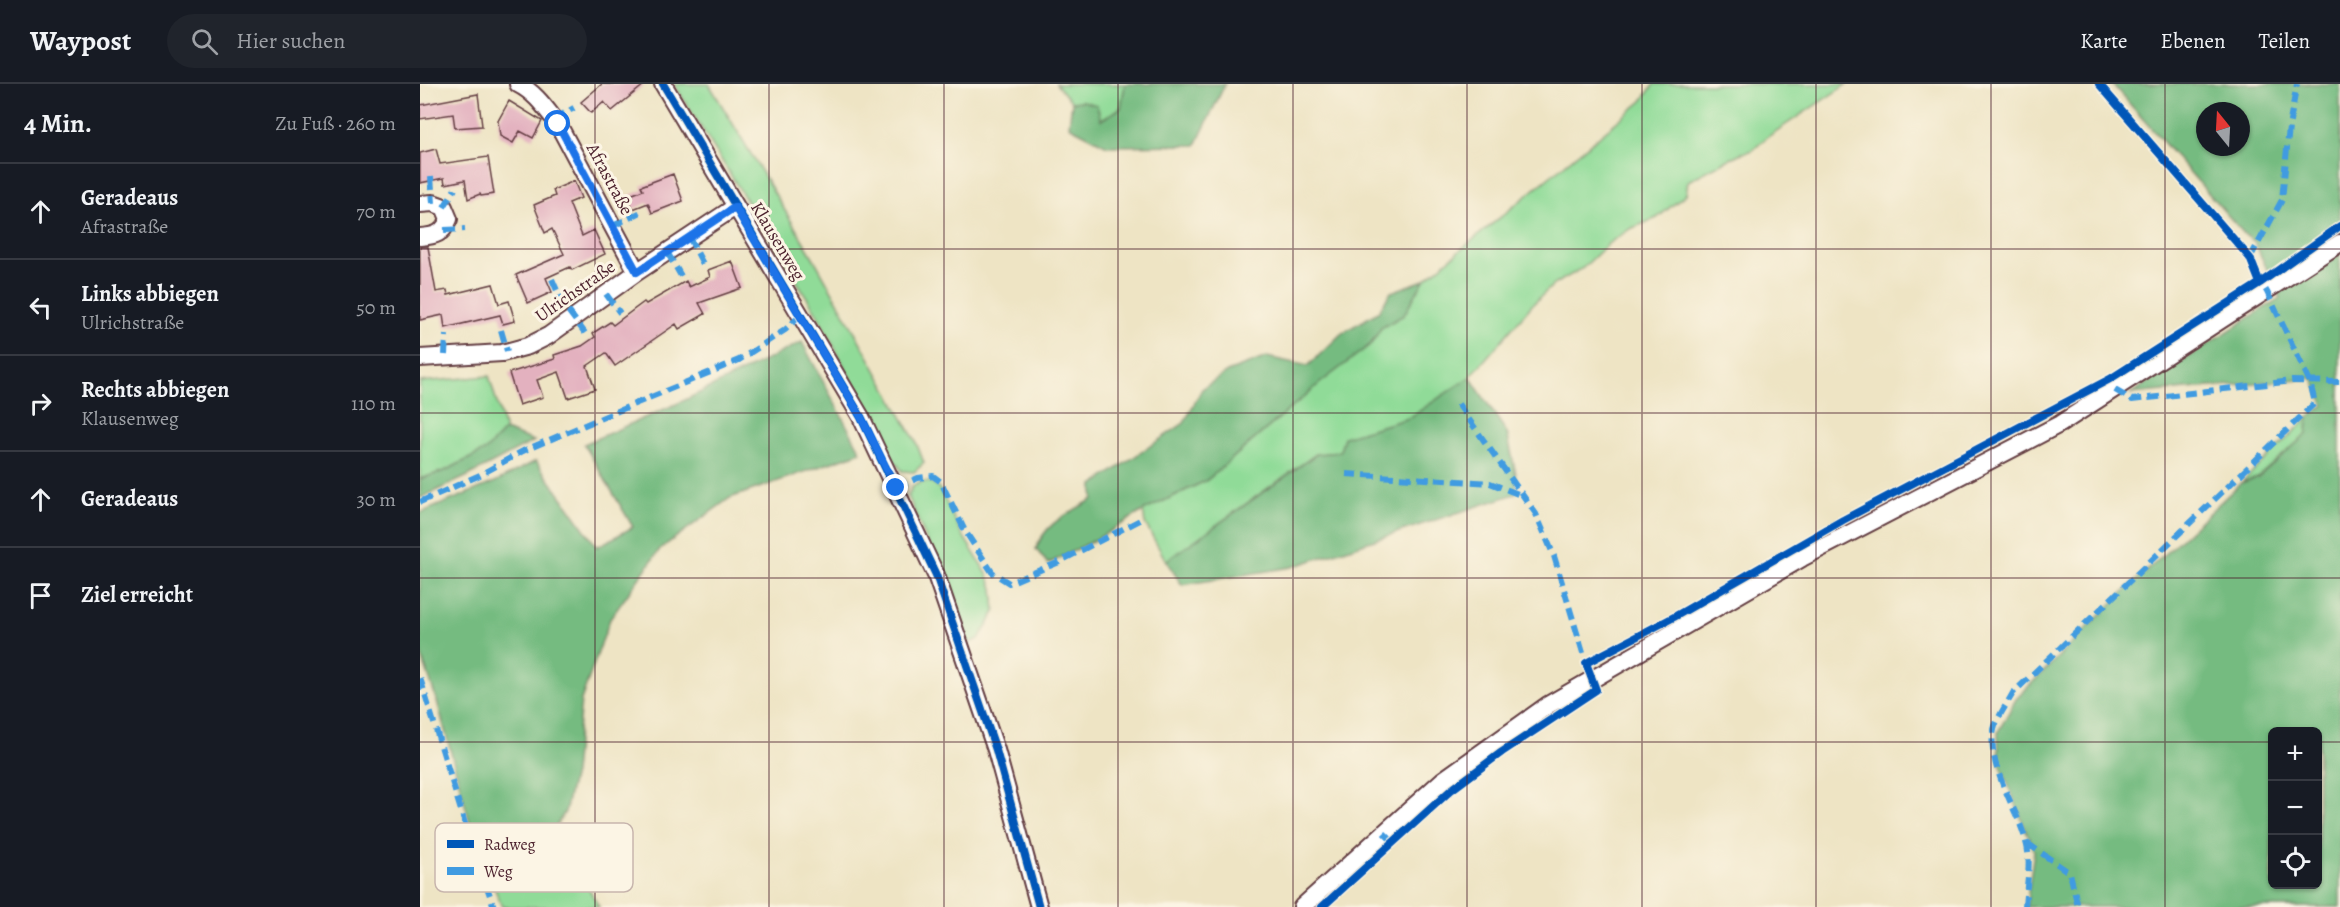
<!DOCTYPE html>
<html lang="de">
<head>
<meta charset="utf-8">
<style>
  body { margin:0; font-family:Alegreya,serif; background:#20242c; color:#f1f3f6 }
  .controls { position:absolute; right:18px; bottom:18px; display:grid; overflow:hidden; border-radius:9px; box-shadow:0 2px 4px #0004 }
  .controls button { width:54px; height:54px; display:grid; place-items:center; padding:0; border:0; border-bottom:2px solid #363941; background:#171b24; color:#f1f3f6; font:30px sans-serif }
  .compass { position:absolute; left:1776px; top:18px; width:54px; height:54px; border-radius:50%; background:#171b24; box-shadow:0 2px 4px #0004; rotate:342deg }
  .stop { position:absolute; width:18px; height:18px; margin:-14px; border:4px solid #1a73e8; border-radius:50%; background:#fff }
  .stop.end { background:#1a73e8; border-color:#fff; box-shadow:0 2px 6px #0008 }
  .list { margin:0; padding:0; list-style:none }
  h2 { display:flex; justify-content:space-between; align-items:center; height:78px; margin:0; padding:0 24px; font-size:26px }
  h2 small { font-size:20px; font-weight:400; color:#9ea1a6 }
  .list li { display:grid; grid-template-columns:39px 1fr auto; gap:18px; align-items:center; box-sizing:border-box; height:96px; padding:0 24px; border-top:2px solid #363941 }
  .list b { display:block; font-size:22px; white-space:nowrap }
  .list p { margin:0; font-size:20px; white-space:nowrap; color:#9ea1a6 }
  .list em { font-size:20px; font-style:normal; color:#9ea1a6 }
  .icon { flex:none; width:33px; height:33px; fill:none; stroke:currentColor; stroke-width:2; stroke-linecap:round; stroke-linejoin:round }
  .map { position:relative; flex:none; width:1920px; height:823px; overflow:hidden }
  header { display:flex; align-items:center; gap:36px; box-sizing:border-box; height:84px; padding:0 30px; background:#171b24; border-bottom:2px solid #363941 }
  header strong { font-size:28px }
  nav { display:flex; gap:33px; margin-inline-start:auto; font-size:21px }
  .search { width:420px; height:54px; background:#20242c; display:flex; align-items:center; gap:15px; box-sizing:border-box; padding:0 21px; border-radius:33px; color:#9ea1a6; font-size:22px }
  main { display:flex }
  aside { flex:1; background:#171b24 }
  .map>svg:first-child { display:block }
</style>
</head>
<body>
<header>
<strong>Waypost</strong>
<div class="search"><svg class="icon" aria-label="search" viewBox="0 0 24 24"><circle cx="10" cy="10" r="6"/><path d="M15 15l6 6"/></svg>Hier suchen</div>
<nav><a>Karte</a><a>Ebenen</a><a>Teilen</a></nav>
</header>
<main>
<aside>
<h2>4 Min.<small>Zu Fuß · 260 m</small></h2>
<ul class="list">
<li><svg class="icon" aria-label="ahead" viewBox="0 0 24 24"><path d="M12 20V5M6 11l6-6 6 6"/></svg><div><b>Geradeaus</b><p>Afrastraße</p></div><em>70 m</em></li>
<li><svg class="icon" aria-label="left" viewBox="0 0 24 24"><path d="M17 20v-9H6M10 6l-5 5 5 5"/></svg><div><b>Links abbiegen</b><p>Ulrichstraße</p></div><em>50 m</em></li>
<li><svg class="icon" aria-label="right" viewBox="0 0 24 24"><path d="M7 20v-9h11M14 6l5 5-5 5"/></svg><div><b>Rechts abbiegen</b><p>Klausenweg</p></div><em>110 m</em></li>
<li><svg class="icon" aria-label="ahead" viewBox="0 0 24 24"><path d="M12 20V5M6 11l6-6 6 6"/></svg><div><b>Geradeaus</b></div><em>30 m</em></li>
<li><svg class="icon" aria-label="arrive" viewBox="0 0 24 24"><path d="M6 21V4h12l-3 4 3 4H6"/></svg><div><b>Ziel erreicht</b></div></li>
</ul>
</aside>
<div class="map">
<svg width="1920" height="823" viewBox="0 0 1920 823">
  <rect width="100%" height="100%" fill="#fcf5e5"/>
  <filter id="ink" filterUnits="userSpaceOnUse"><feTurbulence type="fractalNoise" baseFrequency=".0167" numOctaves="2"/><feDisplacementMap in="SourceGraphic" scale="12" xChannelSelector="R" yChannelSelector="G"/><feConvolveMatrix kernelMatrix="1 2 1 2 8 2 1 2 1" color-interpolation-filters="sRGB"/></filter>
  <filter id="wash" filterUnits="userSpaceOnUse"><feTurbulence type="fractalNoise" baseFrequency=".008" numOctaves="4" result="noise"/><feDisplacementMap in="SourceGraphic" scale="24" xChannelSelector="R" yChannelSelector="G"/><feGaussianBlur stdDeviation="1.35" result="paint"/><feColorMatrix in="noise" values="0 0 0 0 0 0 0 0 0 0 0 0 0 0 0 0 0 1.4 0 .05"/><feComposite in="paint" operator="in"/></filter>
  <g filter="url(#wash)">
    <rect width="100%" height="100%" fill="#eee4c4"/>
    <path fill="#90db98" stroke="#6d7d62" stroke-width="1.5" d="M254 0H289L394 175 496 358 504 379 494 388 482 387 471 372 396 228Z
      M636 0H705L701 24 680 36 663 17 652 18Z
      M1234 0H1427L1346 54 1333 66 1319 70 1268 97 1266 110 1237 134 1210 145 1189 159 1163 184 1133 201 1113 220 1050 293 989 334 924 353 920 368 896 370 746 477 725 439 723 427 787 396 900 299 951 260 960 244 984 230 1004 196 1222 17Z
      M69 292 85 346 66 366 27 386 0 395V298Z
      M1888 334 1887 350 1838 393 1821 399Z
      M501 398H511L519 404 542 450 567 490 573 504 575 528 559 555 547 560 521 491 488 412 492 403Z
      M135 744 179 823H82L53 750H131Z"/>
    <path fill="#74bb80" stroke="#5f6d56" stroke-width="1.5" fill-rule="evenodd" d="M705 0H805L776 61 687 62 649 42 652 18 663 17 677 21 681 36 701 24Z
      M1692 0H1920V823H1606L1614 767 1579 677 1578 648 1596 615 1692 519 1821 399 1838 393 1887 350 1888 334 1904 321 1893 294 1710 310 1860 214 1834 157 1826 152ZM1785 27H1821V63H1785ZM1852 648H1898V800H1852Z
      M1004 196 984 231 961 244 951 260 900 299 787 396 723 427 677 455 628 480 616 465C626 437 649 430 673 415V401L764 339 782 305 807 288 847 273 888 282 922 249 958 228 971 208Z
      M382 258 441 368 310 414 240 465 190 535 161 616 154 689 145 728 131 750H53L17 617 0 567V429L75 398 116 377 177 463 213 443 164 360 263 317Z
      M1050 293 1087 349 1097 395 1095 410 872 483 762 501 746 477 897 370 920 368 924 353 989 334Z
      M85 346 114 357 46 393 0 414V395L27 386 66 366Z"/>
    <g id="blocks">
      <path fill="#e3b1bf" d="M182 0H225L192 27 184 18 171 29 161 18Z
        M58 10 62 42 35 44 33 30 0 35V21Z
        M89 17 122 37 113 54 100 47 93 59 80 52 78 37Z
        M16 65 20 80 68 73 74 110 61 112 60 110 48 115 45 96 25 100 24 94 0 99V69Z
        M253 90 263 117 232 129 228 119 213 125 208 112 223 106 221 102Z
        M154 97 161 114 149 119 162 152 174 146 185 170 152 186 150 183 126 194 132 208 108 219 96 191 144 170 132 145 125 149 114 121 135 112 133 106Z
        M0 163H8L16 208 27 206 28 211 73 200 79 220 89 217 95 237 83 240 80 231 25 244 23 231 0 236Z
        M312 177 322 204 279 219 285 230 259 245 256 240 195 282 186 269 167 282 175 305 148 314 139 288 117 296 123 313 99 321 89 289 135 275 134 271 162 262 175 253 173 249 190 238 193 241 224 218 226 220 266 197 269 203 290 193 288 186Z"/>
    </g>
  </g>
  <g filter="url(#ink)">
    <use href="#blocks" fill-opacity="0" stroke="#633d42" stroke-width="1.5"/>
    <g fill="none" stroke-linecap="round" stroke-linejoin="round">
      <g stroke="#633d42" stroke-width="20">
        <path id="minor" d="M98 0C116 9 126 25 138 40L217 188
          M243 0 441 333 516 491 576 666 619 823
          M0 120 13 119 24 123 29 135C23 150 15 152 0 153
          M0 274 82 269 108 262 128 252 217 188 315 123
          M882 823 1023 696 1128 621 1382 474 1640 340 1920 159"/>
      </g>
      <use href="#minor" stroke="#fff" stroke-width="16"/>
      <path stroke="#409be1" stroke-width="6" stroke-dasharray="12 6" stroke-linecap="butt" d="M134 35 154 24
        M11 93 13 119
        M24 123 35 105
        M193 142 223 127
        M24 146 45 145
        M269 153 283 180
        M247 168 261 192
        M1830 174 1862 116 1869 43 1877 0
        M132 195 143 220 165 249
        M186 210 200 229
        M81 246 87 267
        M25 271 26 251
        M1695 306 1712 316 1872 297 1920 298
        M1038 320 1116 430 1134 472 1166 579
        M926 390 1070 399 1103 412
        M476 404 498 394 513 392 521 398 545 447 572 488 589 499 637 479 720 436
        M0 418 60 391 103 367 319 276 365 246 380 232
        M0 594 47 746 74 823
        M964 749 973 758
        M1607 759 1650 789 1658 823
        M1605 823C1606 803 1612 778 1606 758 1598 724 1563 678 1575 642 1579 631 1587 620 1593 609L1895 319 1890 298 1847 208 1838 194"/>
      <g stroke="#fcf5e5" stroke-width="11">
        <path id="cycleway" d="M243 0 441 333 516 491 576 666 619 823
          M1679 0 1830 174 1840 199
          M902 823 1031 706 1082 668 1176 606 1166 579 1254 533 1423 436 1690 295 1840 199 1920 142"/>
      </g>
      <use href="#cycleway" stroke="#0057b8" stroke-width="8"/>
    </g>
  </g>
  <g fill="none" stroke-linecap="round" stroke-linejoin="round" filter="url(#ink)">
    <path stroke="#1a73e8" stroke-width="8" d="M138 40 217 188 315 123 441 333 476 404"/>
  </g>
  <path fill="none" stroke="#4a1f2b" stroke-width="1.5" stroke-opacity="0.55" d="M175 0V823M349 0V823M524 0V823M698 0V823M873 0V823M1047 0V823M1222 0V823M1396 0V823M1571 0V823M1745 0V823M0 165H1920M0 329H1920M0 494H1920M0 658H1852M1898 658H1920"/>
  <g text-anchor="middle" stroke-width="6" stroke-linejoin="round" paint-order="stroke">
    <g font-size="18" fill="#4a1f2b" stroke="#fcf5e5">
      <text transform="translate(190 95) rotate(62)" y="6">Afrastraße</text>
      <text transform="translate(358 157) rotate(59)" y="6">Klausenweg</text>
      <text transform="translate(155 207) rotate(-35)" y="6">Ulrichstraße</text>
    </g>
  </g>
  <rect x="15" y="739" width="198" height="69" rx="9" fill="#fcf5e5" stroke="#c7b5ad" stroke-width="1.5"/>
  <rect x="27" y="756" width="27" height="8" fill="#0057b8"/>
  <rect x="27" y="783" width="27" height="8" fill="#409be1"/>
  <g font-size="16" fill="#4a1f2b">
    <text x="64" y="766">Radweg</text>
    <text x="64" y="793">Weg</text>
  </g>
</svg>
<div class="controls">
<button>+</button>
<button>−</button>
<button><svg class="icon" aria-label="locate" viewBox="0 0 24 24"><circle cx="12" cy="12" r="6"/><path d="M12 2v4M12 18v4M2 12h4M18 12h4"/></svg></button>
</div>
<svg class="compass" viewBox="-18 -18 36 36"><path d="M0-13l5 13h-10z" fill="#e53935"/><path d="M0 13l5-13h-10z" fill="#9ea1a6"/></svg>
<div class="stop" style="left:138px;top:40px"></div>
<div class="stop end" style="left:476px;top:404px"></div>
</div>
</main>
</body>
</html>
